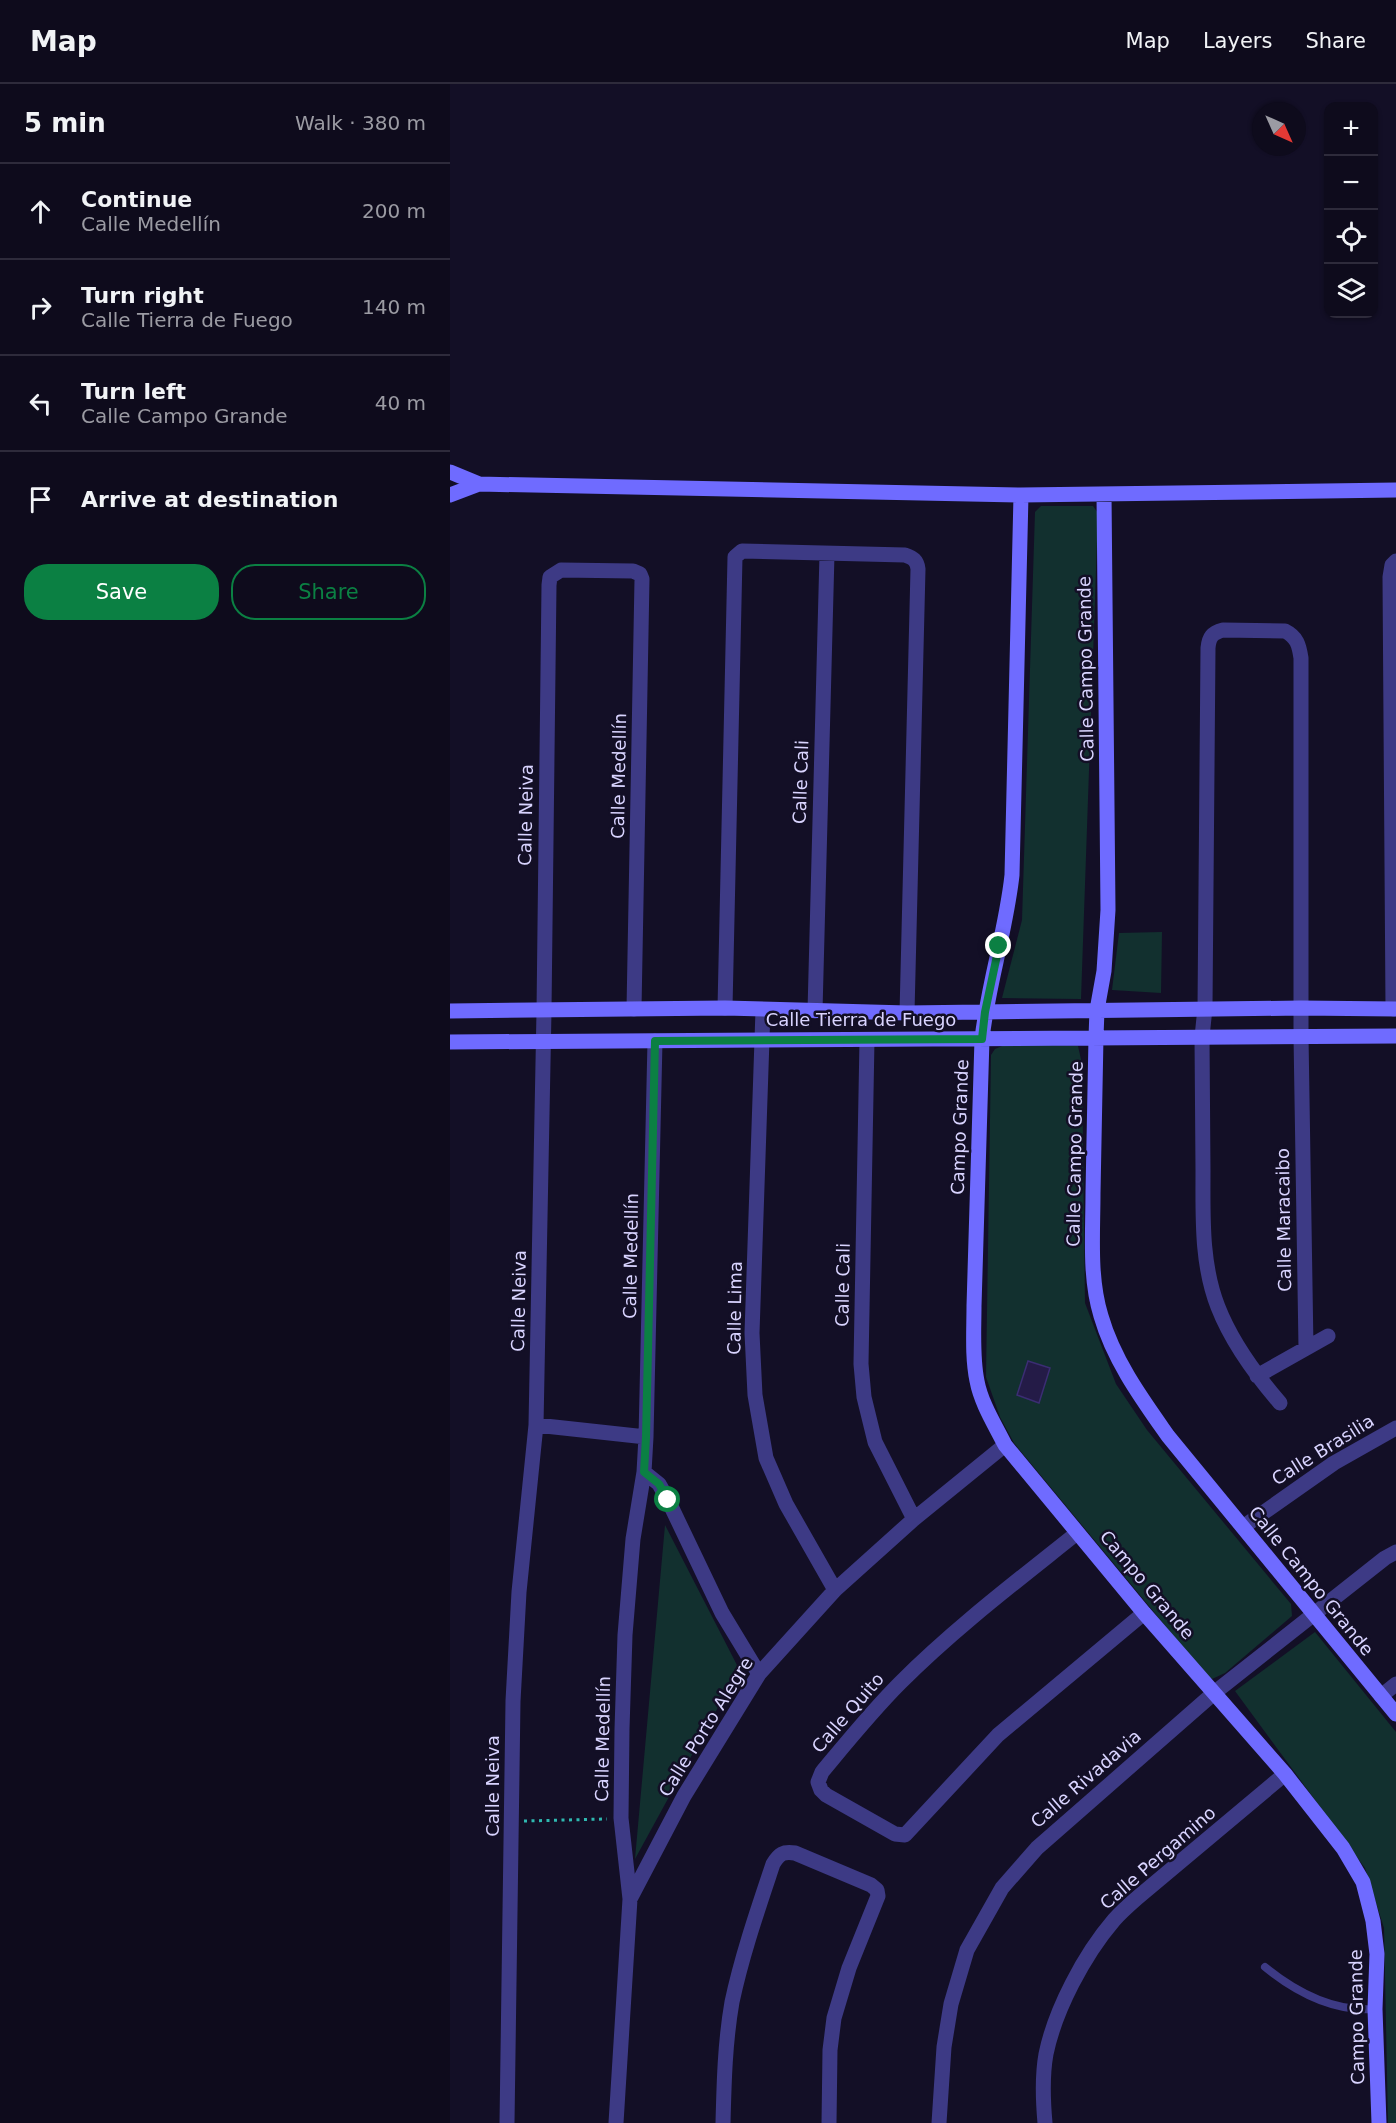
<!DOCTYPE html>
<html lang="en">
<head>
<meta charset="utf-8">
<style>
  body { margin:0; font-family:"DejaVu Sans",sans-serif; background:#171425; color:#f1f3f6 }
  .controls { position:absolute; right:18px; top:18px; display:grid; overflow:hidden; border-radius:12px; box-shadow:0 2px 4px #0004 }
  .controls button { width:54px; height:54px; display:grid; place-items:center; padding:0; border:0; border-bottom:2px solid #2e2b3b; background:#0e0b1c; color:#f1f3f6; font:30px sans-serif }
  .compass { position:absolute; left:802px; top:18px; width:54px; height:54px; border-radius:50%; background:#0e0b1c; box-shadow:0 2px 4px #0004; rotate:135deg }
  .stop { position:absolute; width:18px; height:18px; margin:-14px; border:4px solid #0b8043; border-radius:50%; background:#fff }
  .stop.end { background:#0b8043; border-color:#fff; box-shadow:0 2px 6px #0008 }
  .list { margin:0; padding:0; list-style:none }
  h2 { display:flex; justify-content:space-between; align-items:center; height:78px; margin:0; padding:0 24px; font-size:26px }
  h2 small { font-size:20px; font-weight:400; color:#9b9ba3 }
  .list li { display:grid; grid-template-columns:39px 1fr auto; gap:18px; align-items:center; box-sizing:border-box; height:96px; padding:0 24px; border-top:2px solid #2e2b3b }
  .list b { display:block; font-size:22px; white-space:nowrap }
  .list p { margin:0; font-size:20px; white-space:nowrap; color:#9b9ba3 }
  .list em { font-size:20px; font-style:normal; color:#9b9ba3 }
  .actions { display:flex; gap:12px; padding:18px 24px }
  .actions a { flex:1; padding:14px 0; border:2px solid #0b8043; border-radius:24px; text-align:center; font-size:21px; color:#0b8043 }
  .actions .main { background:#0b8043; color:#fff }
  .icon { flex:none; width:33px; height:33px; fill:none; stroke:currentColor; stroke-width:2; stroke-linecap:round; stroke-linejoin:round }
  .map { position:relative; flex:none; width:946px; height:2039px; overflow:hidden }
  header { display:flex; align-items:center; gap:36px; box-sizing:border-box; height:84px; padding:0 30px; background:#0e0b1c; border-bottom:2px solid #2e2b3b }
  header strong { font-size:28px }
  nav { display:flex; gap:33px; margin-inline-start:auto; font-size:21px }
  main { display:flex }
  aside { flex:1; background:#0e0b1c }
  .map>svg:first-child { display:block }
</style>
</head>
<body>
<header>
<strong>Map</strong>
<nav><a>Map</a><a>Layers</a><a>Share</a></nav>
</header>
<main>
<aside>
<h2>5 min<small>Walk · 380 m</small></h2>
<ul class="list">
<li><svg class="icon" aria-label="ahead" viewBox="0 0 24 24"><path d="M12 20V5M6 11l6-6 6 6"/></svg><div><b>Continue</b><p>Calle Medellín</p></div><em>200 m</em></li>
<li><svg class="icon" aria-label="right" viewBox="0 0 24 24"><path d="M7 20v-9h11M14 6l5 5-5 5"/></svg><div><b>Turn right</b><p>Calle Tierra de Fuego</p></div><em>140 m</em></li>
<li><svg class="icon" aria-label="left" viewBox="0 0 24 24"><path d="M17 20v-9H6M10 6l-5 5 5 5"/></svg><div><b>Turn left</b><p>Calle Campo Grande</p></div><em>40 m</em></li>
<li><svg class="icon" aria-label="arrive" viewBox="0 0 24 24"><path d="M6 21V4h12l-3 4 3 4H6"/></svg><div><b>Arrive at destination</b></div></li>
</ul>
<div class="actions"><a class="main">Save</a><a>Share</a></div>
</aside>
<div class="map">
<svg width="946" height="2039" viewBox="0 0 946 2039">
  <rect width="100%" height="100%" fill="#130f26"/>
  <path fill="#12302f" d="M591 422H643L648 429 631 915 552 914 572 836 585 428Z
    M712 848 711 909 662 906 669 849Z
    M557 960 628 962 632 980 635 1219 666 1300 697 1346 841 1520 842 1532 775 1589 762 1595 756 1591 564 1359 550 1333 536 1293 541 971 545 965Z
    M215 1441 289 1585 185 1775Z
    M865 1548 946 1648V2039H938L934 1844 915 1784 785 1607Z"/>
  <path fill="#241b47" stroke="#3b2d73" stroke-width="1.5" d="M578 1277 600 1284 589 1319 567 1311Z"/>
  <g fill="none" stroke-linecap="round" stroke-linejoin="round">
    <path stroke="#2fb8b0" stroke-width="3" stroke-dasharray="3 4.5" stroke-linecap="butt" d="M74 1737 157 1735"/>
    <path stroke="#3d3a85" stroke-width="8" d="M815 1883C847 1909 883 1928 925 1925"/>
    <path stroke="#3d3a85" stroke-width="15" d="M275 924 285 473 292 467 455 471C463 474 467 476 468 485L457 929
      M943 925 940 493 942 481 946 477
      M313 926 302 1249 305 1311 316 1374 336 1420 385 1506
      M365 927 377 470
      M417 956 411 1280 414 1313 425 1358 464 1435
      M807 1292 878 1252
      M830 1319C805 1290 782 1259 768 1223 751 1180 753 1132 753 1087 753 1042 752 998 752 953L755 924 758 564C759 553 762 549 773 546L835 547C847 553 849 561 851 574V952L856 1264
      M86 1341 196 1353
      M194 1388 209 1400 218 1416 272 1529 309 1590
      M793 1443 884 1379 946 1344
      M627 1449C567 1497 505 1544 450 1599 422 1627 397 1658 372 1688L368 1698 371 1706 376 1711 445 1750 455 1751 548 1651 694 1529
      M931 1612 946 1600
      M180 1815 171 1734 172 1645 175 1551 183 1455 194 1388 196 1353 205 957
      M57 2039 63 1617 69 1508 86 1341 94 927 99 501 100 493 111 486 183 487 190 490 192 495 184 925
      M166 2039 180 1815 234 1712 309 1590 385 1506 464 1435 555 1361
      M273 2039C274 1999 275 1958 282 1918 292 1871 308 1825 323 1780 329 1770 333 1767 345 1769L421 1801 427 1806 428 1812 399 1884 384 1934 380 1966 379 2039
      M489 2039 494 1963 501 1920 517 1866 552 1804 587 1764 764 1609 935 1474 946 1468
      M595 2039C593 2017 592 1992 596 1970 605 1926 634 1871 664 1836 671 1828 679 1821 687 1814L835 1690"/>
    <path stroke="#6f6bff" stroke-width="15" d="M0 388 29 400 571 411 946 406
      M654 410 658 826 654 887 647 926 646 953C645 1005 644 1057 643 1109 643 1150 639 1193 651 1232 664 1277 692 1315 718 1352L946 1630
      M0 411 29 400
      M571 411 562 791C556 847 538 900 532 955L524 1222C524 1247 522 1273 527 1297 531 1319 545 1341 555 1361L694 1529 835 1690 893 1764 913 1798 923 1837 927 1870 925 1925 929 2039
      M0 927 275 924 457 929 851 924 946 925
      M0 958 946 952"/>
  </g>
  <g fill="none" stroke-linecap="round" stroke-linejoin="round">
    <path stroke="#0b8043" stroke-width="8" d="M218 1416 209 1400 194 1388 196 1353 205 957 532 955 535 928 549 862"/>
  </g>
  <g text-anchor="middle" stroke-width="5" stroke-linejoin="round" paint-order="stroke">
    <g font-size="18" fill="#d9d4ff" stroke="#130f26">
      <text transform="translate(636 585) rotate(-91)" y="6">Calle Campo Grande</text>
      <text transform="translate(169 692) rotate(-89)" y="6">Calle Medellín</text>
      <text transform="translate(351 698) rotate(-88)" y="6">Calle Cali</text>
      <text transform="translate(76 731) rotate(-89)" y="6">Calle Neiva</text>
      <text x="411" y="942">Calle Tierra de Fuego</text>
      <text transform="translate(510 1043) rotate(-88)" y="6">Campo Grande</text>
      <text transform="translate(625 1070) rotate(-89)" y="6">Calle Campo Grande</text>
      <text transform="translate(834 1136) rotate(-91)" y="6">Calle Maracaibo</text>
      <text transform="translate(181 1172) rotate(-89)" y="6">Calle Medellín</text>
      <text transform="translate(393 1201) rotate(-89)" y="6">Calle Cali</text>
      <text transform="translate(69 1217) rotate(-89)" y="6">Calle Neiva</text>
      <text transform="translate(285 1224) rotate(-89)" y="6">Calle Lima</text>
      <text transform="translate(873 1366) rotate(-32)" y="6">Calle Brasilia</text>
      <text transform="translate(861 1497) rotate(51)" y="6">Calle Campo Grande</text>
      <text transform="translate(697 1501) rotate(50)" y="6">Campo Grande</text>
      <text transform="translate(398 1629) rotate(-49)" y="6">Calle Quito</text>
      <text transform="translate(256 1643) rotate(-58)" y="6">Calle Porto Alegre</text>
      <text transform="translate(153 1655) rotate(-89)" y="6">Calle Medellín</text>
      <text transform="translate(636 1695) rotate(-41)" y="6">Calle Rivadavia</text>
      <text transform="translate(43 1702) rotate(-90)" y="6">Calle Neiva</text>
      <text transform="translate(708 1774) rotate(-41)" y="6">Calle Pergamino</text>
      <text transform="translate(907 1933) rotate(-91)" y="6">Campo Grande</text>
    </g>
  </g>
</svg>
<div class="controls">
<button>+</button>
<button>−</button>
<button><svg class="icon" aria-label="locate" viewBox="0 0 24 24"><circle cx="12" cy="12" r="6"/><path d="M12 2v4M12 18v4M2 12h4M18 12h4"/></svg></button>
<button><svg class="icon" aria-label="layers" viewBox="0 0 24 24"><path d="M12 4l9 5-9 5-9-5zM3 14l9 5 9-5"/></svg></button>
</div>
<svg class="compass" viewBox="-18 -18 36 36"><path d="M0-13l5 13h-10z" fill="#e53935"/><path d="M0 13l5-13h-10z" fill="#9b9ba3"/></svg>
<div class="stop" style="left:218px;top:1416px"></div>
<div class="stop end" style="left:549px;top:862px"></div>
</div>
</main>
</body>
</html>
